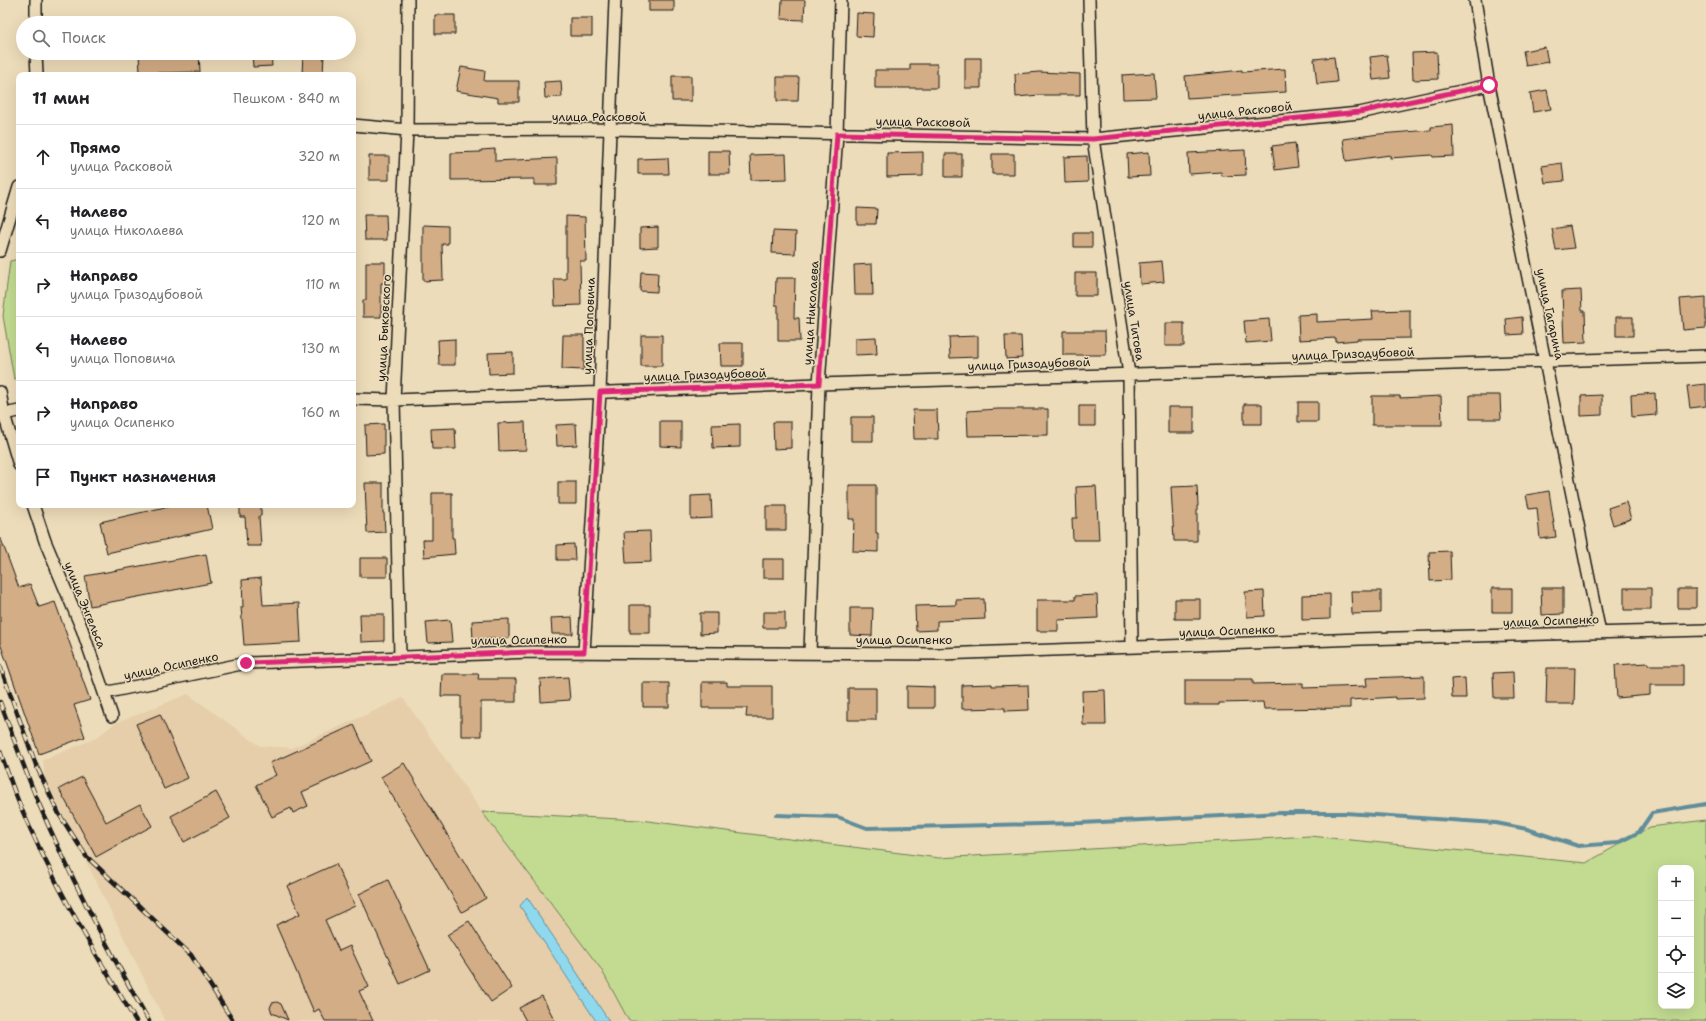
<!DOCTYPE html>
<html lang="ru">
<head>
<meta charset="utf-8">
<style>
  body { margin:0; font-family:"Shantell Sans",sans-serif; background:#f6f6f6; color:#202124 }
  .controls { position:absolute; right:12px; bottom:12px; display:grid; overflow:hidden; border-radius:8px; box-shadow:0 4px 16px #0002 }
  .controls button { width:36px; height:36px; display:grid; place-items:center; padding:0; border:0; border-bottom:1px solid #e0e0e0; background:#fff; color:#202124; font:20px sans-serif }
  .stop { position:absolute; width:12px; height:12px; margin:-9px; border:3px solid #db2777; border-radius:50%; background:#fff }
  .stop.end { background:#db2777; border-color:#fff; box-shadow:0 1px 4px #0008 }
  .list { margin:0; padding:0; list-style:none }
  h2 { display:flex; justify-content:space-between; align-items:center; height:52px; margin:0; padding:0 16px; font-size:17px }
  h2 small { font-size:13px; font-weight:400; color:#757577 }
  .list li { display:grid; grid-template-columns:26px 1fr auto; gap:12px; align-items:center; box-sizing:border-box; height:64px; padding:0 16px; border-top:1px solid #e0e0e0 }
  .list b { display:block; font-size:15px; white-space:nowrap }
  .list p { margin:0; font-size:13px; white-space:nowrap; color:#757577 }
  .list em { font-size:13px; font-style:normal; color:#757577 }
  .icon { flex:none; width:22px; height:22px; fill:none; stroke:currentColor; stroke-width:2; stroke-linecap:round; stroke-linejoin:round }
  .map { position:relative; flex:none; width:1706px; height:1021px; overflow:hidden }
  .search { position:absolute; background:#fff; box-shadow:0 4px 16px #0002; left:16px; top:16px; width:340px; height:44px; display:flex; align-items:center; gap:10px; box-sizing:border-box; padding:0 14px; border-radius:22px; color:#757577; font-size:15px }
  .panel { position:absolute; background:#fff; box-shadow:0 4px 16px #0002; left:16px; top:72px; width:340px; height:436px; border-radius:8px }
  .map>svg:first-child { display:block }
</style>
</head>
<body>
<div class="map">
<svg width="1706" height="1021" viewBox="0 0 1706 1021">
  <rect width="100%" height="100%" fill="#eddcb9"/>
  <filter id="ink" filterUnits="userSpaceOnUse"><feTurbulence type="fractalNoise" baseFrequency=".025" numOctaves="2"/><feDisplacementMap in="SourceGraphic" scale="8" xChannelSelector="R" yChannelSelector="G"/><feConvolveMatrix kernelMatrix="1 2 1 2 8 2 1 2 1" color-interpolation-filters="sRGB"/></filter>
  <g filter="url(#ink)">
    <path fill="#e5cea9" d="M188 694 260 746 292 748 403 698 482 812 601 969 629 1021H165L45 778 43 760 96 738 114 724Z"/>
    <path fill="#c2db91" stroke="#6f7c56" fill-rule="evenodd" d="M19 259V378L14 379 3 316 10 261Z
      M482 812 640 820 939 858 1310 836 1586 863 1650 827 1706 820V1021H629L601 969ZM1661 868H1691V1006H1661Z"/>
    <path fill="#8fd9ef" stroke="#618d9b" d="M527 897 609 1021H596L520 906Z"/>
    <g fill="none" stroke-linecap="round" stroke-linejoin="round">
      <path stroke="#618d9b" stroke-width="4" d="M776 815 838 817 867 828 1081 823 1280 813H1345L1496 823 1527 829 1578 846 1617 843 1639 832 1652 813 1706 804"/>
    </g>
    <path fill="#d3ad85" stroke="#1c1c1c" d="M649 0H674V11H649Z
      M782 0H805L804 20 781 19Z
      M857 13 874 14 873 37 856 36Z
      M435 15H455V34H435Z
      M570 18H592V36H570Z
      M1545 47 1548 62 1526 66 1523 51Z
      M1437 52 1438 79 1413 80 1412 53Z
      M139 53H199L200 72 140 73Z
      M252 53H271L272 66 253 67Z
      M303 53 324 54 323 75H302Z
      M1387 55 1390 78 1373 80 1370 57Z
      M1334 57 1337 82 1317 84 1314 59Z
      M965 58H981V88H965Z
      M910 64H937V88H875V70H910Z
      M461 67 485 71 484 81H519V102H498V98L456 91Z
      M1285 69 1286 92 1187 98 1185 76 1242 70V72Z
      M1039 72 1080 74V95H1040L1016 97 1015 74Z
      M1154 73 1156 98 1123 99 1122 75Z
      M672 76H691V101H672Z
      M777 77H799L798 101H777Z
      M561 81 562 97 545 98 544 82Z
      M1547 90 1551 109 1533 112 1530 93Z
      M1453 125 1454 156 1433 157 1432 155 1390 158V155L1346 161 1343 139 1379 134 1431 130V127Z
      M1295 143 1298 167 1275 170 1272 146Z
      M495 149V161L557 158V185H534V179L451 180V153L481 152V150Z
      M1245 150 1246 175 1222 176 1221 172 1189 174 1188 153Z
      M708 151H729L730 174H708Z
      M923 152V176L887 177V153Z
      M1149 152 1150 176 1128 177 1127 154Z
      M786 154 787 179 751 180 750 155Z
      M945 154H962V177H945Z
      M992 154H1014V174H992Z
      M369 156H389V180H369Z
      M1087 156 1088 182 1065 183 1064 157Z
      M668 158 669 174H638V159Z
      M1562 163 1564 181 1545 183 1542 166Z
      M857 208 877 209 876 224H857Z
      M364 215H386L387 240H365Z
      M566 216 585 217 586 261H580L581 305 555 306 554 279H566Z
      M423 225 448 226V244H442L443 280 423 281Z
      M1570 226 1574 248 1556 250 1552 229Z
      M658 227V247L640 248V228Z
      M773 231 796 232 795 254 772 253Z
      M1074 233H1092V247H1074Z
      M1162 261 1164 282 1140 284 1139 263Z
      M366 262H385V283H381V317H363V300H366Z
      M872 264 873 295H855L854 265Z
      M641 272 658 273 657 292 640 291Z
      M1075 273H1097V296H1075Z
      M776 278H795L794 318H799L800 341H778V305H775Z
      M1581 290 1582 311H1585L1586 342 1564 343 1562 291Z
      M1706 297V328L1683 330 1680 299Z
      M1410 310V338L1357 339V340L1336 342V338L1299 340 1298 315 1317 314V322L1373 319 1372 311Z
      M1522 317 1523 334 1507 335 1506 319Z
      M1616 317H1633V336H1616Z
      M1269 319 1271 341 1246 343 1244 321Z
      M1165 323H1184V346H1165Z
      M1063 331H1105L1106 355H1063Z
      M563 335H584V370L562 369Z
      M641 335H662V366H641Z
      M978 336V357L950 358 949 337Z
      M1005 336H1021L1022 358 1006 359Z
      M876 337 877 354 855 355V338Z
      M455 339V365H439L438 340Z
      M720 343H743V366H721Z
      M513 352V373L489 374 488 353Z
      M1706 384V406L1690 408 1687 386Z
      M1655 393 1656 415 1632 417 1631 395Z
      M1470 395H1500L1501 419H1470Z
      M1602 395V415L1581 416V396Z
      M1372 396H1400V398L1441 396 1442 425H1372Z
      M1298 402H1318V422H1298Z
      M1244 404H1262V424H1244Z
      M1079 406H1095V426H1079Z
      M1168 407H1194V433H1168Z
      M998 409H1048V435L968 436 967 411Z
      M913 410H937L938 439H914Z
      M851 417H873V441H851Z
      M660 421H681V447L660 446Z
      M525 422 526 450 499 451 498 423Z
      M773 422H791V448L774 449Z
      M384 424V454L366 455 365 425Z
      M576 424 577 445 557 446 556 425Z
      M740 424V447L713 448 712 425Z
      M455 428 456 449H432L431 429Z
      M558 482H576V504H558Z
      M365 483H383V513H384L385 532 367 533Z
      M849 485H876V533H878V552L853 551 854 519H849Z
      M1096 486 1099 540H1073L1072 518H1077L1076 487Z
      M1197 486 1198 506H1197V541H1174L1171 487Z
      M1549 491 1556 537 1540 539 1537 508 1529 509 1526 495Z
      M432 493H452V538H454L455 554 424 557 423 540H432Z
      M711 495 712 518 691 519V496Z
      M1626 502 1631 519 1613 525 1608 508Z
      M174 505H207L212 529 107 553 100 522Z
      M240 505H261V516H259L261 546H247L245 517H240Z
      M766 506H786V530H766Z
      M650 531 651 562 626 563 624 532Z
      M0 539H1L19 588 30 584 39 607 55 602 90 700 74 705 85 737 39 754 0 643Z
      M574 544 575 560H557V545Z
      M1450 551 1451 580 1430 581 1429 552Z
      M206 554 211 583 90 606 85 576Z
      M360 558H387V577H360Z
      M763 559H784V578H763Z
      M261 578 263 605 299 603 301 642 244 645 241 607H243L242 580Z
      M1492 588H1512V612H1492Z
      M1541 588H1563V614L1542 615Z
      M1624 588H1651V610H1624Z
      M1678 589H1696V608H1678Z
      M1264 591 1265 616 1247 617 1245 592Z
      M1351 591H1381V613L1352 614Z
      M1330 594V619L1302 620V595Z
      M1097 595 1098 618 1058 620V631H1037V600H1075V596Z
      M984 599 985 619 937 621V630L916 631 915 606 956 605V600Z
      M1175 599H1200V619H1175Z
      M630 605H650V633H630Z
      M850 608H873L872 636 850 635Z
      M763 612H785V628H763Z
      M700 613H717V633L700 634Z
      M360 614H384V641L361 642Z
      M572 617 573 634H552L551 618Z
      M509 619V638L473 640 472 621Z
      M450 620 452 642 428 643 426 622Z
      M1648 663V665H1683V685H1650V695L1617 698 1615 665Z
      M1547 668H1575L1574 704H1546Z
      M1513 672 1514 698H1494L1493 673Z
      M442 674H479L478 679H516V702H481V736H461V696H441Z
      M1424 676V698L1395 699V697L1350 700V708L1264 709 1263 702 1219 703V705H1185V680H1234V679H1253V684L1303 683V688L1367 686 1366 678Z
      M568 677 570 700 541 702 540 679Z
      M1465 678 1466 698H1452L1451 679Z
      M702 682H727V686H772V717H746L747 708H702Z
      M643 683H669V707H643Z
      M992 684V686L1028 685 1029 710 1005 711V708L962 709V685Z
      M907 686 934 687V708H907Z
      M848 688H876V720H848Z
      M1105 690 1106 725H1083L1082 691Z
      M160 714 188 778 164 789 136 724Z
      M354 725 371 761 302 792 308 806 293 813 291 808 272 817 256 785 276 775 270 763Z
      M404 763 486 898 462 912 381 777Z
      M82 777 106 822 140 804 152 826 96 857 59 789Z
      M216 792 230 818 184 842 171 816Z
      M336 864 355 906 325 920 339 951 350 946 369 987 359 991 373 1021H325L319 1009 314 1012 276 925 300 914 287 886Z
      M388 880 430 970 400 984 359 894Z
      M469 921 512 988 491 1002 447 935Z
      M542 996 555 1021H526L519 1008Z
      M277 1002 281 1004 288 1020 272 1013 270 1008 272 1003Z"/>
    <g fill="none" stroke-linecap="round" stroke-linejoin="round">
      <g stroke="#1c1c1c" stroke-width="14">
        <path id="street" d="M36 0V23
          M1089 0 1093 139 1129 374 1132 647
          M1475 0 1489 85 1600 633
          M36 53 37 75
          M353 125 407 130 610 129 1093 139 1359 113 1489 85
          M0 251 19 187
          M0 392 4 414 19 465
          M353 399 394 400 819 384 1706 356
          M4 414 19 411
          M33 505 45 541 82 629 112 716
          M584 652 600 392 615 0
          M810 653 819 384 837 134 841 0
          M400 657 394 400 407 130 408 0
          M104 693 246 663 532 652 940 654 1360 639 1706 630"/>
      </g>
      <use href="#street" stroke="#eddcb9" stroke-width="11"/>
      <g stroke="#1c1c1c" stroke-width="4.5">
        <path id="rail" d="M0 666 36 765 59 814 86 856 191 955 233 1021
          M0 702C13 736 25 771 39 804 71 879 109 951 149 1021
          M0 751C6 768 12 786 19 803 51 879 93 951 136 1021"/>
      </g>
      <use href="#rail" stroke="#eddcb9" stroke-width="3" stroke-dasharray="9" stroke-linecap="butt"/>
    </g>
  </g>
  <g fill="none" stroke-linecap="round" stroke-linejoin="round" filter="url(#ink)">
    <path stroke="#db2777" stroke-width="5" d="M246 663 532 652H584L600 392 819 384 837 134 1093 139 1359 112 1489 85"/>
  </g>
  <g text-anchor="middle" stroke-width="3" stroke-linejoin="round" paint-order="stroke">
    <g font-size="12" fill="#1c1c1c" stroke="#eddcb9">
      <text transform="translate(1245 111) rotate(-6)" y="4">улица Расковой</text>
      <text x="599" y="121">улица Расковой</text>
      <text transform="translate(923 122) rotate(1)" y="4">улица Расковой</text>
      <text transform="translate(811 313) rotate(-86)" y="4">улица Николаева</text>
      <text transform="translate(1550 314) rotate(78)" y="4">улица Гагарина</text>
      <text transform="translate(1134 321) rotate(81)" y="4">улица Титова</text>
      <text transform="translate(589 326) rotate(-88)" y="4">улица Поповича</text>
      <text transform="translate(384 328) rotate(-87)" y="4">улица Быковского</text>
      <text transform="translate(1353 354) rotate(-2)" y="4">улица Гризодубовой</text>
      <text transform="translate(1029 364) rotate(-2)" y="4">улица Гризодубовой</text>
      <text transform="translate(705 375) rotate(-2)" y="4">улица Гризодубовой</text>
      <text transform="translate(85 605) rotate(68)" y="4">улица Энгельса</text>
      <text transform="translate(1551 621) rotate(-2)" y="4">улица Осипенко</text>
      <text transform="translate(1227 631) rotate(-2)" y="4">улица Осипенко</text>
      <text transform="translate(519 640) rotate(-1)" y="4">улица Осипенко</text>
      <text x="904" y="644">улица Осипенко</text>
      <text transform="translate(171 666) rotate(-12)" y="4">улица Осипенко</text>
    </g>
  </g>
</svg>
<div class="controls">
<button>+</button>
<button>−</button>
<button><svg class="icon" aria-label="locate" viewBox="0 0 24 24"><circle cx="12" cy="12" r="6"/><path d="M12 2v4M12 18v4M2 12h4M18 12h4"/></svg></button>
<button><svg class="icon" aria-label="layers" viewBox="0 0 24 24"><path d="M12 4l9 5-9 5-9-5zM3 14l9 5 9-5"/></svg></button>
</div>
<div class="stop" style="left:1489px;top:85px"></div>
<div class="stop end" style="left:246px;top:663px"></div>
<div class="search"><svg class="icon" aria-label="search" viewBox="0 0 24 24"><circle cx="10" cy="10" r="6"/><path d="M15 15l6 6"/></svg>Поиск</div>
<section class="panel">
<h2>11 мин<small>Пешком · 840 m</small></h2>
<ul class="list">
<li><svg class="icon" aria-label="ahead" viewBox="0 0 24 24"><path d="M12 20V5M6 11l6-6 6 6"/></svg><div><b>Прямо</b><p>улица Расковой</p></div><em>320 m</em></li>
<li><svg class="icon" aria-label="left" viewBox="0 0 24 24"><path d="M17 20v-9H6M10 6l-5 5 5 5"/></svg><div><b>Налево</b><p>улица Николаева</p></div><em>120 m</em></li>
<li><svg class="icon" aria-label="right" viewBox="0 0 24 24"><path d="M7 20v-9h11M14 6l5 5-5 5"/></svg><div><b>Направо</b><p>улица Гризодубовой</p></div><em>110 m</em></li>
<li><svg class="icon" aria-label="left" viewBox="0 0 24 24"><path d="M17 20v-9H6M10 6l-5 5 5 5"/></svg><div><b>Налево</b><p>улица Поповича</p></div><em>130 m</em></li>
<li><svg class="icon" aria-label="right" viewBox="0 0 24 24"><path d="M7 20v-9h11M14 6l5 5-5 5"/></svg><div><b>Направо</b><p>улица Осипенко</p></div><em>160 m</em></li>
<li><svg class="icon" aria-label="arrive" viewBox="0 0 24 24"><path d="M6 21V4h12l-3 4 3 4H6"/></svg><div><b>Пункт назначения</b></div></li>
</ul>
</section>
</div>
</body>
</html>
